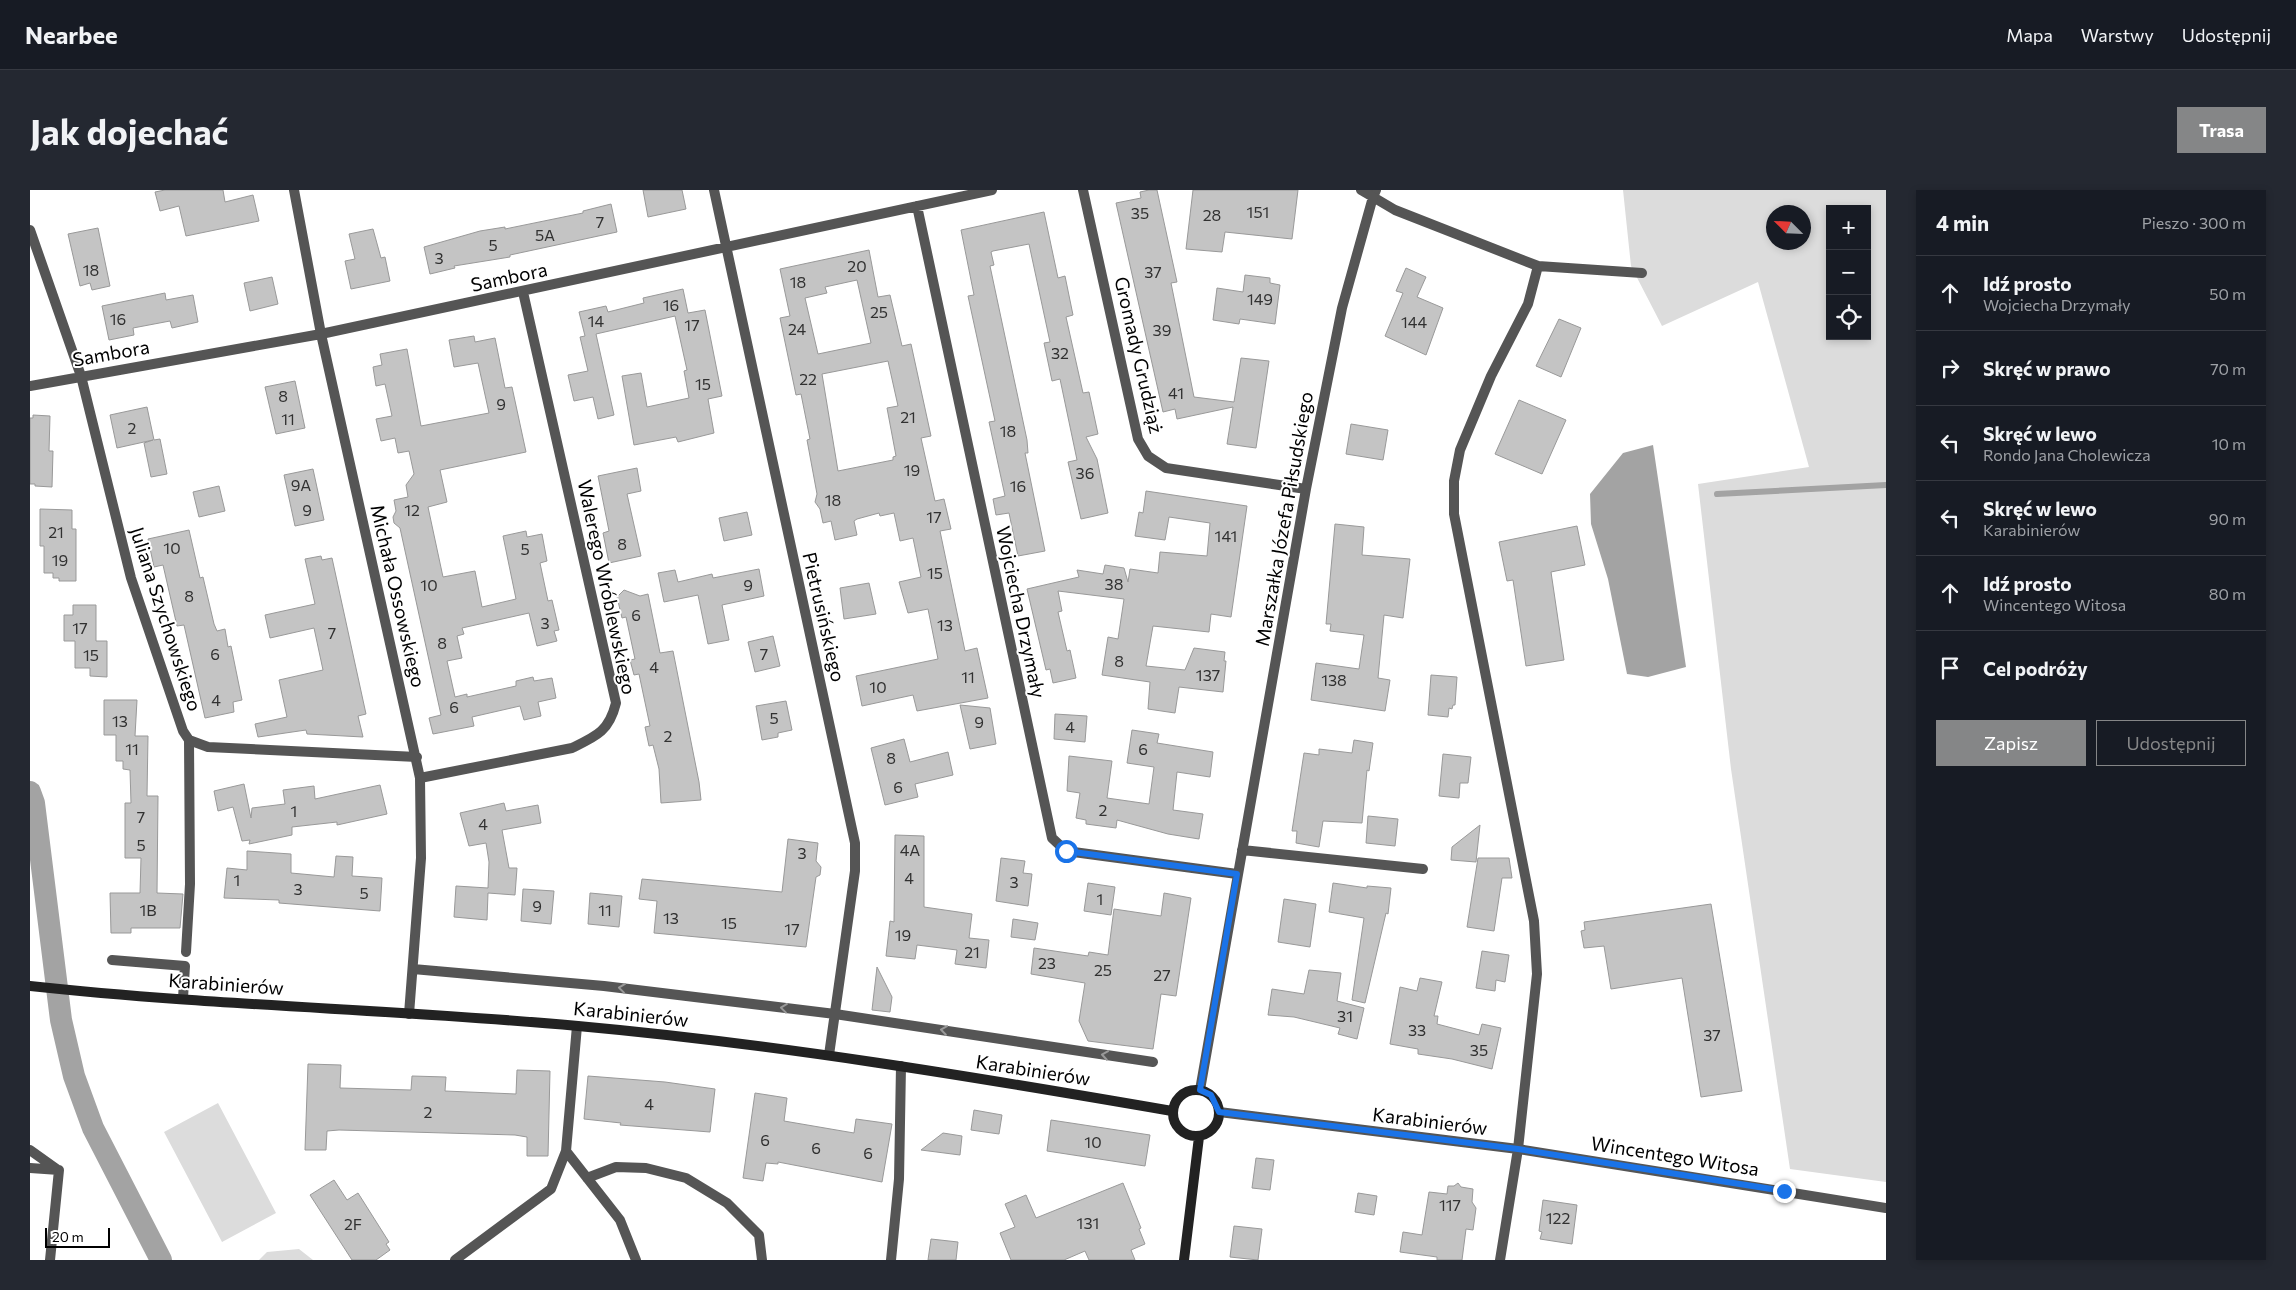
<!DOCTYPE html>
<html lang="pl">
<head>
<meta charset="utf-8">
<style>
  body { margin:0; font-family:Commissioner,sans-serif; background:#242831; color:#f1f3f6 }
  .controls { position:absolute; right:15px; top:15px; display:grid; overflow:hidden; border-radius:0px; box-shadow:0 2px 8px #0003 }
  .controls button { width:45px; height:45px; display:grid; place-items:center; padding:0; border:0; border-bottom:1px solid #363941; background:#171b24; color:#f1f3f6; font:25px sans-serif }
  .compass { position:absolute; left:1736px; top:15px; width:45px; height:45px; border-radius:50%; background:#171b24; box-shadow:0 2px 8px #0003; rotate:294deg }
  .scale { position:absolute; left:15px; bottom:12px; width:65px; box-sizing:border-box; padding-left:5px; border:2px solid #000; border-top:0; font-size:14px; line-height:18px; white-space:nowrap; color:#000; -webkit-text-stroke:4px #fff; paint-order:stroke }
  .stop { position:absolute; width:15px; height:15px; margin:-11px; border:4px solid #1a73e8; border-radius:50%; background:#fff }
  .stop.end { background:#1a73e8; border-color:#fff; box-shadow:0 1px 5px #0008 }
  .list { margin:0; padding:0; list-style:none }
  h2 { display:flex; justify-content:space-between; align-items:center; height:65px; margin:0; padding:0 20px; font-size:21px }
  h2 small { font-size:16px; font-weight:400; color:#9ea1a6 }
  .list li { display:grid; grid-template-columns:32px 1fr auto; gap:15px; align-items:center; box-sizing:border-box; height:75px; padding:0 20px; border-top:1px solid #363941 }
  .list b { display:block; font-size:19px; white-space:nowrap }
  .list p { margin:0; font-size:16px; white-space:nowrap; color:#9ea1a6 }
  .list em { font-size:16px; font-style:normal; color:#9ea1a6 }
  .actions { display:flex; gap:10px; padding:15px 20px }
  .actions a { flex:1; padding:11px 0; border:1px solid #858687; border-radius:0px; text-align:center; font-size:18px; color:#858687 }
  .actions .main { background:#858687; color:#fff }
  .icon { flex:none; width:28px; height:28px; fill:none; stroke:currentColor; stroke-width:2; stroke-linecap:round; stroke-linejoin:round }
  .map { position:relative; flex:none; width:1856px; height:1070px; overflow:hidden; border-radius:0px }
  header { display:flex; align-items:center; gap:30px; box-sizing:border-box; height:70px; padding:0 25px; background:#171b24; border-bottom:1px solid #363941 }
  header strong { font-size:24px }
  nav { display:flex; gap:28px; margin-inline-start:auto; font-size:18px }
  .intro { display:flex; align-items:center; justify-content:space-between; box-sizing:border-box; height:120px; padding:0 30px }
  h1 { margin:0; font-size:35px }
  .button { padding:12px 22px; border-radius:0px; background:#858687; color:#fff; font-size:18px; font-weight:700 }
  main { display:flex; gap:30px; padding:0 30px }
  aside { flex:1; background:#171b24; border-radius:0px; box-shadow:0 2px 8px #0003 }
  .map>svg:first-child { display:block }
</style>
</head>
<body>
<header>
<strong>Nearbee</strong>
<nav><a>Mapa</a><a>Warstwy</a><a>Udostępnij</a></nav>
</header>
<div class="intro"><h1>Jak dojechać</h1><a class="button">Trasa</a></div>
<main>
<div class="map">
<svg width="1856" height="1070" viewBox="0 0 1856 1070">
  <rect width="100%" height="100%" fill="#fff"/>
  <path fill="#dcdcdc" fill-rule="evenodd" d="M1593 0H1856V992L1760 979 1701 579 1668 294 1779 277 1728 92 1632 136 1601 76ZM1800 19H1837V146H1800ZM1744 22H1774V52H1744Z
    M188 913 246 1023 192 1052 134 942Z
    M269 1059 283 1070H229L237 1062Z"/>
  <path fill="#a3a3a3" d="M1623 255 1656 477 1618 487 1597 484 1578 389 1561 334 1560 304 1593 263Z"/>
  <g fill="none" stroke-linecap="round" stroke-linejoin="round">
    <path stroke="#a3a3a3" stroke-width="6" d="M1687 304 1856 295"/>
    <path stroke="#a3a3a3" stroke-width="22" d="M0 602 4 613 31 830 44 886 63 938 131 1070"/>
  </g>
  <path fill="#c4c4c4" stroke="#999" fill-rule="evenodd" d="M135 0H193L195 12 223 5 229 31 156 46 149 16 130 21 125 2Z
    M613 0H652L656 19 618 27Z
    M1119 0H1127L1147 92 1141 93 1164 207 1204 212 1211 168 1239 171 1226 258 1197 254 1203 217 1147 229 1145 219 1133 222 1086 13 1111 8 1110 2Z
    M1163 0H1268L1262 49 1195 42 1192 62 1156 59Z
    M581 14 587 42 480 65V67L424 76 425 78 400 84 394 57 450 41 475 37V39L553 23V21Z
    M1014 22 1028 88 1035 86 1043 125 1036 127 1053 203 1059 202 1068 244 1056 247 1067 269 1078 323 1051 329 1038 272 1047 270 1030 189 1022 191 1014 153 1020 152 999 54 963 61 961 62 964 75 960 76 997 250 998 263H995L1015 361 988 366 979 323 966 325 963 309 975 306 959 232 965 231 938 106 944 105 931 40Z
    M68 38 80 96 62 100 60 93 50 96 38 44Z
    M343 39 351 68 355 67 360 91 321 99 315 71 325 69 319 44Z
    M839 60 848 107 860 105 872 156 881 154 901 246 891 248 905 311 914 309 921 339 910 341 935 461 947 458 958 508 887 521 883 505 832 516 826 486 908 469 898 419 878 423 869 392 891 387 883 348 870 351 864 323 850 326 849 323 827 329 824 331 827 345 805 350 801 331 793 333 790 319 785 312 787 304 777 250 780 249 771 204 766 205 750 128 760 126 750 79ZM827 90 841 153 788 164 775 108 797 103 795 97ZM858 171 868 216 857 218 866 266 863 267V270L808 281 792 184Z
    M1376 78 1396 87 1387 107 1413 118 1396 165 1355 146 1373 103 1366 101Z
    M1215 85 1240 88V93L1250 95 1245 134 1210 129 1209 134 1183 130 1187 98 1213 102Z
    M242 87 248 114 220 121 214 93Z
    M653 99 658 123 675 120 692 206 678 209 684 243 648 252 646 247 604 255 592 186 611 183 617 217 659 208 654 181 657 180 645 126 566 144 584 225 568 229 563 207 544 211 538 185 558 181 550 147 555 146 549 122 576 116 578 122 614 113 613 108Z
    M135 103 136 110 163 105 168 132 142 138 140 131 103 138 104 145 79 150 72 116Z
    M1529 129 1551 138 1531 187 1506 176Z
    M444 146 445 152 465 148 475 198 482 197 496 262 410 280 417 312 398 317 413 387 445 381 452 417 486 409 473 346 496 341 497 347 512 344 517 371 510 373 518 411 522 410 529 440 524 441 527 451 507 456 499 423 432 438 434 444 427 446 432 468 417 471 425 507 437 504V507L486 496V491L503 487 504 491 522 488 526 508 508 512 511 526 494 530 490 516 442 527 444 536 403 544 399 528 411 525 370 338 364 333 363 327 366 321 364 310 378 307 376 295 384 284 379 261 368 263 365 248 351 251 346 229 362 226 355 194 346 196 343 177 352 175 350 164 377 159 391 236 459 223 448 173 424 177 419 150Z
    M265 191 275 238 246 244 235 197Z
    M1489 210 1536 230 1512 284 1465 264Z
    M117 217 124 250 130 249 137 284 121 287 114 253 123 250 87 258 80 225Z
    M3 225 20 226 19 261H23L22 297 5 296V294H0V228H3Z
    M1321 234 1358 240 1353 270 1316 264Z
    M607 278 611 301 597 304 611 366 579 373 573 343 579 341 568 286Z
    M283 279 294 330 265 336 254 285Z
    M189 296 195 321 169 327 163 302Z
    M1116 301 1217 316 1201 427 1181 424 1179 442 1123 436 1116 476 1155 480 1164 458 1195 462 1194 471H1196L1193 502 1149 497 1145 523 1118 519 1120 492 1072 485 1078 447 1088 449 1094 409 1028 401 1032 421 1028 422 1037 461 1040 460 1046 488 1023 493 1020 479 1016 480 997 399 1049 387 1047 380 1073 384 1075 375 1094 378 1098 392 1100 379 1128 383 1130 362 1177 366 1180 333 1139 327 1135 350 1105 346 1109 322 1113 323Z
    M10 319 42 320V339H46V391H29V388H23V383H14V356H10Z
    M717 322 722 345 694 351 689 328Z
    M1305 334 1334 337 1332 365 1380 369 1373 428 1354 425 1348 488 1360 490 1355 521 1281 510 1286 473 1329 479 1334 445 1300 441 1301 434H1296Z
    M1547 336 1555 375 1521 382 1534 470 1496 476 1483 390 1477 391 1469 352Z
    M159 340 170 388 173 387 184 434 187 441 195 439 198 457 201 456 212 510 203 512 204 522 175 528 154 435 147 436 133 375 124 377 118 349Z
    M291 366 292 370 302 368 336 524 328 526 333 547 277 544 276 540 228 547 225 534 257 527 249 490 293 480 284 438 240 448 235 425 285 414 275 369Z
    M729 379 734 406 692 415 699 450 678 454 668 405 634 412 628 383 645 380 648 392 682 384 683 388Z
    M839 393 846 424 814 429 810 398Z
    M594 400 610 406 618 404 630 463 643 461 669 592 671 610 631 613 629 579 623 555 619 556 615 537 620 536 609 484 604 485 600 470 605 469 596 427 592 428 587 407Z
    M43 415H66V451H77V487L60 486V478H45V451H34V425H43Z
    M743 446 750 476 725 482 718 452Z
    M1401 485 1427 487 1425 515H1423L1422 519 1419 518 1418 527 1398 525Z
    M74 510H107L105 546H118L117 606H128L127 703 153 704 150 738H101V743H81L80 703H110L111 668H95V613H101L100 580 93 579V571H86V545H74Z
    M756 511 762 540 748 543V547L732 550 726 516Z
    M930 515 960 518 966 554 940 559Z
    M1025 524 1057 526 1055 552 1024 549Z
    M1102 540 1129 544 1127 553 1183 562 1180 587 1147 582 1143 620 1173 624 1169 649 1138 644 1087 630 1086 638 1056 634V630L1046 628 1050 603 1037 601 1039 566 1082 571 1077 608 1119 614 1124 577 1097 573Z
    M874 549 880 572 918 562 923 585 885 594 888 607 855 615 841 558Z
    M1324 550 1343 553 1339 581 1337 580 1332 633 1293 631 1289 657 1266 653 1267 641H1262L1274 563 1289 565V559L1322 563Z
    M1413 564 1441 567 1438 593H1430L1429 608 1409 606Z
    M214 594 221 628 222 618 255 614 253 600 284 596 285 609 350 595 357 624 307 635V632L262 637V645L219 654 220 650 212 651 203 617 188 621 184 601Z
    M474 613 476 621 508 615 511 633 472 640 479 678H487L485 705 458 703 457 730 424 727 426 696 458 698 459 672 456 653 439 656 430 623Z
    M1338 626 1368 629 1365 656 1336 653Z
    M1450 635 1446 672 1421 670 1422 657Z
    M865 645 894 646V717L942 724 939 748 959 750 956 778 925 774 927 760 887 755 885 769 856 766 860 731 864 732Z
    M758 649 788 653 786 671 791 677 790 685 786 687 776 757 624 743 627 711 609 709 612 689 752 702Z
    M217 661 261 664V683L304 687 306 666 323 667 322 686 352 688 350 721 249 713V710L194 708 197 678 217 680Z
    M971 668 995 671 993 683 1002 684 998 716 966 711Z
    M1448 668H1479L1482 688H1472L1464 741 1437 737Z
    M1058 693 1085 697 1081 725 1054 721Z
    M1303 693 1337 698V696L1361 698 1358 724 1356 723 1335 813 1322 810 1334 728 1299 722Z
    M493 699 524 701 521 734 491 731Z
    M560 703 592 706 589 737 558 734Z
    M1134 703 1161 708 1146 806 1131 804 1123 859 1058 851 1049 831 1055 793 1001 784 1004 758 1058 766 1059 762 1078 765 1084 719 1131 726Z
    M1254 709 1286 714 1280 757 1248 752Z
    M1681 714 1712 901 1671 907 1652 788 1581 799 1574 756 1554 758 1551 741 1555 740 1554 732Z
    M983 729 1008 733 1005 750 981 747Z
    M1452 761 1479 765 1475 792 1466 790 1465 801 1446 798Z
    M847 777 862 807 860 822 842 820Z
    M1279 780 1311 783 1307 811 1334 818 1327 849 1308 844 1310 838 1264 827 1238 825 1242 799 1274 804Z
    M1390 788 1412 792 1404 826H1408L1407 834 1449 845 1452 834 1471 838 1462 879 1422 869 1388 864V859L1360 854 1370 797 1387 801Z
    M278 874 311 875 310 898 381 900 382 886 416 887 415 901 486 904 487 880 520 881 518 966H497V947L485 945 309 940 297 941 296 960H275Z
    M558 886 635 892 685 899 680 942 590 935 591 933 554 929Z
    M725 903 757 908 754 931 824 943 826 929 862 934 852 992 748 972V974L736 973 733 991 713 988Z
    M944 920 972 925 969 944 941 940Z
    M1021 930 1120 945 1115 976 1017 961Z
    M913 943 932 946 930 965 891 960Z
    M1226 968 1244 970 1240 1000 1222 998Z
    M304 990 317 1010 328 1003 359 1052 356 1054 360 1060 346 1070H322L280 1005Z
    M1093 993 1111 1038 1109 1039 1115 1054 1101 1060 1105 1070H1059L1055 1061 1034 1070H981L970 1043 985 1037 975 1014 996 1005 1006 1028Z
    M1428 993 1431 997 1443 999 1442 1012 1446 1018 1443 1040 1436 1039 1432 1070H1407V1067L1370 1062 1373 1042 1392 1045 1399 1002 1417 1004 1418 996H1424Z
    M1328 1003 1347 1006 1344 1025 1325 1022Z
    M1513 1010 1547 1015 1542 1054 1510 1049 1512 1042 1509 1041Z
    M1204 1036 1232 1039 1228 1070 1200 1067Z
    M901 1049 928 1052 926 1070H898Z"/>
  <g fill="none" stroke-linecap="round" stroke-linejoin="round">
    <path stroke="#555" stroke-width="10" d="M1346 0 1343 7 1365 20 1508 76 1612 83
      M156 762 160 694 159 550
      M82 770 155 776 153 808
      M1488 959 1507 784 1504 731 1424 324V291L1430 260 1461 186 1498 114 1508 76
      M0 960 28 980
      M536 961 590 1030 606 1070
      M0 978 29 980 20 1070
      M557 988 586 977 616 978 656 988 697 1013 729 1045 732 1070
      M425 1070 521 999 536 961 547 836
      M861 1070 869 989 871 876"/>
    <path stroke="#555" stroke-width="10" d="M264 0 291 144 390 588 391 668 379 824
      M684 0 825 653V681L799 865
      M1053 0 1108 249 1118 266 1136 278 1276 299
      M887 16 1022 648 1036 661 1207 684
      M0 40 51 186 101 388 153 541 159 550 178 557 387 567
      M0 196 291 144 962 0
      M390 588 542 558C567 546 579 541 586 513L493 102
      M1212 660 1393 679
      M383 779 574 796 805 824 1123 872
      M1170 900 1276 299 1312 118 1343 7 1331 0
      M1189 922 1488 959 1856 1018
      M1470 1070 1488 959"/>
    <path stroke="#222" stroke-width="10" d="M0 796C182 816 365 819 548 836 747 854 945 887 1142 921
      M1143 923a23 23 0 1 1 46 0a23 23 0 1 1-46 0Z
      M1154 1070 1169 947"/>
  </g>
  <defs><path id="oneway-chevron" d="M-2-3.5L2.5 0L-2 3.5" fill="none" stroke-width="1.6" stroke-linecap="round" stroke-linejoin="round" transform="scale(1.25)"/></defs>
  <g stroke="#999">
    <use href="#oneway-chevron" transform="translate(592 798) rotate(-173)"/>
    <use href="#oneway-chevron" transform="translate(754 818) rotate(-173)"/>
    <use href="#oneway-chevron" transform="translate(914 840) rotate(-172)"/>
    <use href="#oneway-chevron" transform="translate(1075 865) rotate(-171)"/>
  </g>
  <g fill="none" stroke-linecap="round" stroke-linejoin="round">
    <path stroke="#1a73e8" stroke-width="6" d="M1036 661 1207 684 1170 900 1181 905 1189 922 1488 959 1754 1001"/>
  </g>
  <g text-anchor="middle" stroke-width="4" stroke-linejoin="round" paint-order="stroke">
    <g font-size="16" fill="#313131">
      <text x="1228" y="28">151</text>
      <text x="1110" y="29">35</text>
      <text x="1182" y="31">28</text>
      <text x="570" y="38">7</text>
      <text x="515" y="51">5A</text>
      <text x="463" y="61">5</text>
      <text x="409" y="74">3</text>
      <text x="827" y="82">20</text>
      <text x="61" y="86">18</text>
      <text x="1123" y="88">37</text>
      <text x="768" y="98">18</text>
      <text x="1230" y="115">149</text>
      <text x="641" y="121">16</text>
      <text x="849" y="128">25</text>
      <text x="88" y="135">16</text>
      <text x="566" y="137">14</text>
      <text x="1384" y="138">144</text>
      <text x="662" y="141">17</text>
      <text x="767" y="145">24</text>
      <text x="1132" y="146">39</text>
      <text x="1030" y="169">32</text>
      <text x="778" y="195">22</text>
      <text x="673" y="200">15</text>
      <text x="1146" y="209">41</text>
      <text x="253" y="212">8</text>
      <text x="471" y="220">9</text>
      <text x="878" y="233">21</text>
      <text x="258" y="235">11</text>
      <text x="102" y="244">2</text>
      <text x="978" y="247">18</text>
      <text x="882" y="286">19</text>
      <text x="1055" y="289">36</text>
      <text x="271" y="301">9A</text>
      <text x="988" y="302">16</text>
      <text x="803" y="316">18</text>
      <text x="277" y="326">9</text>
      <text x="382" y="326">12</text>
      <text x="904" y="333">17</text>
      <text x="26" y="348">21</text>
      <text x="1196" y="352">141</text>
      <text x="592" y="360">8</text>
      <text x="142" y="364">10</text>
      <text x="495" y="365">5</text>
      <text x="30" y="376">19</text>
      <text x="905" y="389">15</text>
      <text x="1084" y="400">38</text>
      <text x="399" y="401">10</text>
      <text x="718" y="401">9</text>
      <text x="159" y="412">8</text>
      <text x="606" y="431">6</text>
      <text x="515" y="439">3</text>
      <text x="915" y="441">13</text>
      <text x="50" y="444">17</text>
      <text x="302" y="449">7</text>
      <text x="412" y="459">8</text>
      <text x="185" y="470">6</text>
      <text x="734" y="470">7</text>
      <text x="61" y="471">15</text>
      <text x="1089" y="477">8</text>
      <text x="624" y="483">4</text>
      <text x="1178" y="491">137</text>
      <text x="938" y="493">11</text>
      <text x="1304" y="496">138</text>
      <text x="848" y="503">10</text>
      <text x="186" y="516">4</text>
      <text x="424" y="523">6</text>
      <text x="744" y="534">5</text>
      <text x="90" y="537">13</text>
      <text x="949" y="538">9</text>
      <text x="1040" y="543">4</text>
      <text x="638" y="552">2</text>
      <text x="102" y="565">11</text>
      <text x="1113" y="565">6</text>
      <text x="861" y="574">8</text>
      <text x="868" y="603">6</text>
      <text x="1073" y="626">2</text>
      <text x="264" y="627">1</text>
      <text x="111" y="633">7</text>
      <text x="453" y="640">4</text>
      <text x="111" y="661">5</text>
      <text x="880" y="666">4A</text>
      <text x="772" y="669">3</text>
      <text x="879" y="694">4</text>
      <text x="207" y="696">1</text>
      <text x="984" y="698">3</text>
      <text x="268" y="705">3</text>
      <text x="334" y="709">5</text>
      <text x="1070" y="715">1</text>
      <text x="507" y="722">9</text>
      <text x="118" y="726">1B</text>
      <text x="575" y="726">11</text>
      <text x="641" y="734">13</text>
      <text x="699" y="739">15</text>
      <text x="762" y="745">17</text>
      <text x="873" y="751">19</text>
      <text x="942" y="768">21</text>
      <text x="1017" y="779">23</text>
      <text x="1073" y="786">25</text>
      <text x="1132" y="791">27</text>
      <text x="1315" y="832">31</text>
      <text x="1387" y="846">33</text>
      <text x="1682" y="851">37</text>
      <text x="1449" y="866">35</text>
      <text x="619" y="920">4</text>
      <text x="398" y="928">2</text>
      <text x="735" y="956">6</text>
      <text x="1063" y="958">10</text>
      <text x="786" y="964">6</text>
      <text x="838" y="969">6</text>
      <text x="1420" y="1021">117</text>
      <text x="1528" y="1034">122</text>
      <text x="1058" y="1039">131</text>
      <text x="323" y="1040">2F</text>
    </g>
    <g font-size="19" fill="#000" stroke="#fff">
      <text transform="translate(479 87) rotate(-12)" y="7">Sambora</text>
      <text transform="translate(81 163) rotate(-10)" y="7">Sambora</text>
      <text transform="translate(1109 165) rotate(77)" y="7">Gromady Grudziąż</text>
      <text transform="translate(1254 329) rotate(-80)" y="7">Marszałka Józefa Piłsudskiego</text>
      <text transform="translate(577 397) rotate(78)" y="7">Walerego Wróblewskiego</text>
      <text transform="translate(368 406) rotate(77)" y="7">Michała Ossowskiego</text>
      <text transform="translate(991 422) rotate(78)" y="7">Wojciecha Drzymały</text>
      <text transform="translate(794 427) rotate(77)" y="7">Pietrusińskiego</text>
      <text transform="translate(136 429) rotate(72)" y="7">Juliana Szychowskiego</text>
      <text transform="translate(196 794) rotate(4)" y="7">Karabinierów</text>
      <text transform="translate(601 824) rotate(6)" y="7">Karabinierów</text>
      <text transform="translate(1003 880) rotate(9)" y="7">Karabinierów</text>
      <text transform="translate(1400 931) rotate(7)" y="7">Karabinierów</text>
      <text transform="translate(1645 966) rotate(9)" y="7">Wincentego Witosa</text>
    </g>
  </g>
</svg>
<div class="controls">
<button>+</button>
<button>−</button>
<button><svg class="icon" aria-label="locate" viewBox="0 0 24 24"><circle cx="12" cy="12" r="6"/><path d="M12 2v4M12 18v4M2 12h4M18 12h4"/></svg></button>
</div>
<svg class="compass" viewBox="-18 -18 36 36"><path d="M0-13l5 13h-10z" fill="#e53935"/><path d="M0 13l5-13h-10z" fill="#9ea1a6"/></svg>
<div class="scale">20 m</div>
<div class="stop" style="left:1036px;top:661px"></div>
<div class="stop end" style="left:1754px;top:1001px"></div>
</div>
<aside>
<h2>4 min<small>Pieszo · 300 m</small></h2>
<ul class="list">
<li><svg class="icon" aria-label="ahead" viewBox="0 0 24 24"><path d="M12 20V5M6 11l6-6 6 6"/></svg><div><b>Idź prosto</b><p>Wojciecha Drzymały</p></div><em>50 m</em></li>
<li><svg class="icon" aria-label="right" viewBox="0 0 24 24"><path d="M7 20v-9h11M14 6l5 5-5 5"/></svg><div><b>Skręć w prawo</b></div><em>70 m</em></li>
<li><svg class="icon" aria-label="left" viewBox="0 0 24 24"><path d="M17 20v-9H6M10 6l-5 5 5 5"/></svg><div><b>Skręć w lewo</b><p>Rondo Jana Cholewicza</p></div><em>10 m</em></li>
<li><svg class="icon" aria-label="left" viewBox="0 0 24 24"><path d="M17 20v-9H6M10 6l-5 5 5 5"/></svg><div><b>Skręć w lewo</b><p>Karabinierów</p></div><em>90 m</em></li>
<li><svg class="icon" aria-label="ahead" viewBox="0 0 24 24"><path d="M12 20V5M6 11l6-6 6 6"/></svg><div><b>Idź prosto</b><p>Wincentego Witosa</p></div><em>80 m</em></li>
<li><svg class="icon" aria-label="arrive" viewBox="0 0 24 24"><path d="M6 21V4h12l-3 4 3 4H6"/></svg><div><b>Cel podróży</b></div></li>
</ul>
<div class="actions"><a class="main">Zapisz</a><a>Udostępnij</a></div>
</aside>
</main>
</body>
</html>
